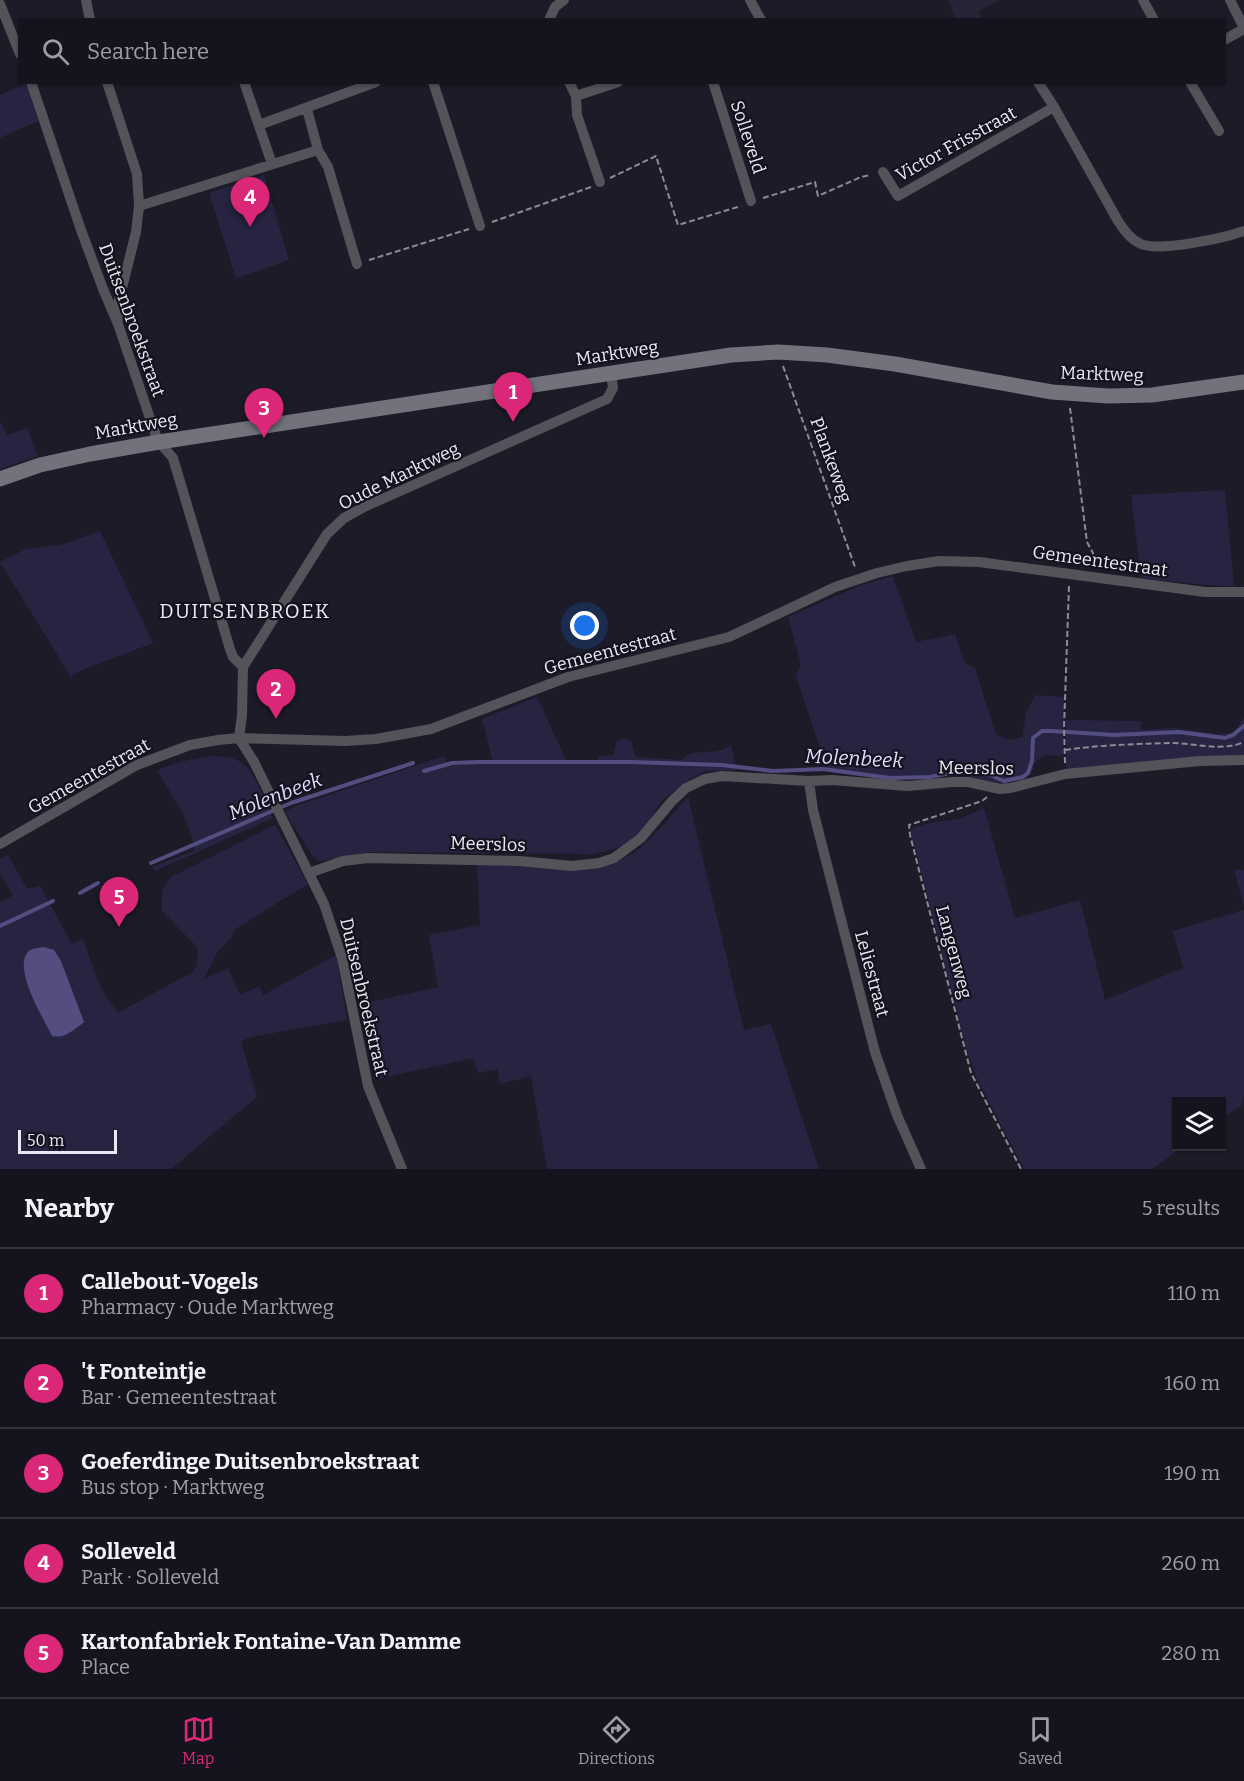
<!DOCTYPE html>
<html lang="en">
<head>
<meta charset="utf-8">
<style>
  body { margin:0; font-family:Bitter,serif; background:#22212b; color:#f1f3f6 }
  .controls { position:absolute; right:18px; bottom:18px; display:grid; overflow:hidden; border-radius:0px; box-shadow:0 2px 4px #0004 }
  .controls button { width:54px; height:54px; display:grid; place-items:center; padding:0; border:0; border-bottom:2px solid #34333c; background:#15141e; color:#f1f3f6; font:30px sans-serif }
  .scale { position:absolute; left:18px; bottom:15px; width:99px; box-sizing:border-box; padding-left:6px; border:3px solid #eae9f3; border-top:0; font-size:16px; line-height:21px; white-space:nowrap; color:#eae9f3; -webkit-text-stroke:4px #13121e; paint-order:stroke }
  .you { position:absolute; left:585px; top:626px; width:21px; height:21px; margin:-15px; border:4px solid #fff; border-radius:50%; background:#1a73e8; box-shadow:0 0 0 9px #1a73e833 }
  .badge { display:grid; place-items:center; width:39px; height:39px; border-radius:50%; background:#db2777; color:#fff; font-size:20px; font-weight:700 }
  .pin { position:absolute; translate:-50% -50px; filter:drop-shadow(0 2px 3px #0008) }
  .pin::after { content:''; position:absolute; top:32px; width:21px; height:18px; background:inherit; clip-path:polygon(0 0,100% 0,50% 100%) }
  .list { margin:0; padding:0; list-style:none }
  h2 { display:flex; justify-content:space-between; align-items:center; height:78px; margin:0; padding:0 24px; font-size:26px }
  h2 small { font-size:20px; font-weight:400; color:#9d9ea4 }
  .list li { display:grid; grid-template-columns:39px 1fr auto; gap:18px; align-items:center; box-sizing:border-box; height:90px; padding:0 24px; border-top:2px solid #34333c }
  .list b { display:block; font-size:22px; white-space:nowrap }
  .list p { margin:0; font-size:20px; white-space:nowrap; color:#9d9ea4 }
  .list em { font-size:20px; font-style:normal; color:#9d9ea4 }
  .icon { flex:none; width:33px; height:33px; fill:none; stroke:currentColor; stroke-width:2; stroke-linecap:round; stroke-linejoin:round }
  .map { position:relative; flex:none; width:1244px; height:1169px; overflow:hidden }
  .search { position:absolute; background:#15141e; box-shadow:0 2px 4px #0004; left:18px; right:18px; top:18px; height:66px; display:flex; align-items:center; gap:15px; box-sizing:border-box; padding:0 21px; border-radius:0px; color:#9d9ea4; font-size:22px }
  .sheet { height:528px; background:#15141e }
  nav { display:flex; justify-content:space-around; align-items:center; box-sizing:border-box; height:84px; border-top:2px solid #34333c; background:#15141e; font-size:16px; color:#9d9ea4 }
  nav a { display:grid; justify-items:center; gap:3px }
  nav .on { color:#db2777 }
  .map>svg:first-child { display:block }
</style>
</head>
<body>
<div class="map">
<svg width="1244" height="1169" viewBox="0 0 1244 1169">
  <rect width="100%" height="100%" fill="#1c1b28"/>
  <path fill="#252336" d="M948 0H1000L979 11 982 20 955 19Z"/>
  <path fill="#272442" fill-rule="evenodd" d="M27 83 38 121 0 138V95Z
    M264 175 289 260 236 278 209 193Z
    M0 421 7 435 27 428 38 456 0 469Z
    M1225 490 1234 586 1206 585 1141 578 1131 495Z
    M100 531 153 643 77 672 71 677 0 562 26 549 61 545Z
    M893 576 916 642 955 634 965 663 975 668 996 735 1009 740 1022 737 1026 714 1035 695 1064 697 1063 756 1045 755 1034 763 1033 769 1023 780 1006 786 963 775 902 779 828 772 798 682 796 674 801 665 788 617 861 585Z
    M537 697 567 762 597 763 599 756 613 755 617 741 625 738 631 741 636 757 682 760C692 746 715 758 731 745L737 770 706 771 689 780 662 800 646 826 628 845 594 854 372 852 319 861 313 857 285 812 293 807 444 756 448 766 493 762 482 719Z
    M1244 717V756L1066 772V720L1141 721V730L1174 728 1219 734 1230 733 1237 728Z
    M209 756C220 757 233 756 242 763 255 772 266 803 273 818L155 871 152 867 194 851C192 820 171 796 157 770L180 762Z
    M688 797 744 1030 771 1024 819 1169H547L531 1076 500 1084 497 1069 478 1073 474 1058 377 1079 360 1004 438 987 429 935 480 925 477 864H608C643 856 664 822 688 797Z
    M984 808 1015 918 1080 900 1105 1000 1183 968 1173 931 1244 910V1095L1242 1105 1222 1118V1102H1176V1146L1183 1147 1152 1169H1024L976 1077 965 1044 910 829 929 823 959 819Z
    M275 825 308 884 234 930 231 938 216 954 204 979 228 968 240 995 259 986 263 995 336 955 347 1020 251 1037 241 1041 257 1097 171 1169H0V903L13 895 0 873V858L8 855 27 889 40 886 72 944 83 939C92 962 100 995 119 1012L191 973 197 966 198 948 162 911V890L171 877ZM61 961 72 991 43 1016 25 979Z
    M1234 870H1244V906Z"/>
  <path fill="#534e7f" d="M44 947 54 950 61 961 84 1022C75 1029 65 1039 52 1036 44 1019 14 972 27 953 31 948 38 948 44 947Z"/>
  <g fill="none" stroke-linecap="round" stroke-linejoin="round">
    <path stroke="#534e7f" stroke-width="4" d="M424 771 452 763 478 762H631L722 765 773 771 823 769 890 778 930 777 971 769 979 770 1004 781 1023 777 1028 773 1032 761 1033 738 1042 731H1052L1114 735 1179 732 1225 738 1233 735 1244 726
      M151 863 291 803 413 763
      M80 893 98 883
      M0 926 53 901"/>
    <path stroke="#8b8a95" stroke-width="2" stroke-dasharray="6 3" stroke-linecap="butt" d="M610 178 656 156 678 225 741 206
      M763 198 815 182 818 196 861 177 871 175
      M492 222 591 187
      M369 260 469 229
      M783 366 855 567
      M1070 408 1087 542 1093 553V565
      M1065 750C1100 745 1135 744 1171 743 1194 743 1222 752 1244 742
      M1065 763 1064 728 1069 586
      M987 797 982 801 909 825 910 835 971 1073 1021 1169"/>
    <path stroke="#53535a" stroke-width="10" d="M86 0 90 20
      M750 0 761 20
      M1143 0 1154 20
      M1230 0 1244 28
      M0 4 20 54
      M549 20 555 7 564 0
      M1224 40 1244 29
      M31 82 81 230 103 289 118 324 155 433 159 442 173 458 230 649 233 657 243 667
      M107 82 137 174 139 206 136 232 118 304V320
      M244 82 272 164
      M433 82 480 226
      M569 82 576 96 618 82
      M713 82 751 201
      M1038 82 1054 107 1118 221C1124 230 1130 239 1141 244 1160 252 1224 238 1244 231
      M1190 82 1219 131
      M576 96 577 115 600 182
      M307 109 318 150 328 167 357 264
      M259 125 376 82
      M883 172 898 196 1054 107
      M139 206 318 150
      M239 738 242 715 243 667 327 534 344 518 364 507 607 399 613 388 611 373
      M239 738 254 762 324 904 342 958 368 1086 402 1169
      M809 781 813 810 875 1052 897 1115 921 1169
      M0 844 137 765 190 745 218 740 239 738 345 741 376 739 431 729 568 677 729 637 835 587 877 573 907 566 939 561 979 562 1205 592H1244
      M309 873 343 861 368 858 520 861 572 866 599 863 614 858 641 838 672 801 686 788 705 779 722 776 809 781 832 780 907 786 953 782H968L1000 789 1011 788 1065 774 1200 761 1244 760"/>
    <path stroke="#72727d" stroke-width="15" d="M0 479 40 465 90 454 159 442 731 355 778 352 827 355 895 364 1052 392 1108 396 1152 395 1244 382"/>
  </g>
  <g text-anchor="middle" stroke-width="4.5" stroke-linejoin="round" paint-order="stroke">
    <g font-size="18" fill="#eae9f3" stroke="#13121e">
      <text transform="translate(748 137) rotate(72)" y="6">Solleveld</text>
      <text transform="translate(956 144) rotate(-29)" y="6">Victor Frisstraat</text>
      <text transform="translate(132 320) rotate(70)" y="6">Duitsenbroekstraat</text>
      <text transform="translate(617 353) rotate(-9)" y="6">Marktweg</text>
      <text transform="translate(1102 374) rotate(2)" y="6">Marktweg</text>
      <text transform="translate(136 426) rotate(-10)" y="6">Marktweg</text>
      <text transform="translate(831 460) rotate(70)" y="6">Plankeweg</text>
      <text transform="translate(399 476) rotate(-26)" y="6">Oude Marktweg</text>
      <text transform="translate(1100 561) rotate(8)" y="6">Gemeentestraat</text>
      <text transform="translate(610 651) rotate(-15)" y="6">Gemeentestraat</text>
      <text transform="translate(976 768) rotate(1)" y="6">Meerslos</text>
      <text transform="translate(89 776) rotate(-29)" y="6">Gemeentestraat</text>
      <text transform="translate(488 844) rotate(2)" y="6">Meerslos</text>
      <text transform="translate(954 952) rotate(75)" y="6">Langenweg</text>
      <text transform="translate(872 974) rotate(75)" y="6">Leliestraat</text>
      <text transform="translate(364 997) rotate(77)" y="6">Duitsenbroekstraat</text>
    </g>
    <g font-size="20" letter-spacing="1.5" fill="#eae9f3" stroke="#13121e">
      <text x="245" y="618">DUITSENBROEK</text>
    </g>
    <g font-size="20" font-style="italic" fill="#dfdefe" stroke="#13121e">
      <text transform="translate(854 758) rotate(3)" y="7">Molenbeek</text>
      <text transform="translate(275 796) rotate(-21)" y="7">Molenbeek</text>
    </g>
  </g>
</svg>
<div class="controls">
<button><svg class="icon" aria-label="layers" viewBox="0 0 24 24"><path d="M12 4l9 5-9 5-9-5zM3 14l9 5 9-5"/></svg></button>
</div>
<div class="scale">50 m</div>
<div class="you"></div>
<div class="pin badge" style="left:513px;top:422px">1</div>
<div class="pin badge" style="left:276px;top:719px">2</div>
<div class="pin badge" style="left:264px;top:438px">3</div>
<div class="pin badge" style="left:250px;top:227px">4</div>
<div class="pin badge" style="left:119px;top:927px">5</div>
<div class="search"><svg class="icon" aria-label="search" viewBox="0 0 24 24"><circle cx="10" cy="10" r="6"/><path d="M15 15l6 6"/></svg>Search here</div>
</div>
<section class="sheet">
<h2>Nearby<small>5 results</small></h2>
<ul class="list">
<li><span class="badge">1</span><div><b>Callebout-Vogels</b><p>Pharmacy · Oude Marktweg</p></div><em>110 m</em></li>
<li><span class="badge">2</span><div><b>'t Fonteintje</b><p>Bar · Gemeentestraat</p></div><em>160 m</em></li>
<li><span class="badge">3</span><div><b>Goeferdinge Duitsenbroekstraat</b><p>Bus stop · Marktweg</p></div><em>190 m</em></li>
<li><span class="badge">4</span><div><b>Solleveld</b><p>Park · Solleveld</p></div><em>260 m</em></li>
<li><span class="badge">5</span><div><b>Kartonfabriek Fontaine-Van Damme</b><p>Place</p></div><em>280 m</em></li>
</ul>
</section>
<nav>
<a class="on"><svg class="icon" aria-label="map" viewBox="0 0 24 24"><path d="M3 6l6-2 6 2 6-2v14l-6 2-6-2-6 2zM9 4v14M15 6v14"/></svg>Map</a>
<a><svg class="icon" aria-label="directions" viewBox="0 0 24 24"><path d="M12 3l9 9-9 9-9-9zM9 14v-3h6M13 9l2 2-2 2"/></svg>Directions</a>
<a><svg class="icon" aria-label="saved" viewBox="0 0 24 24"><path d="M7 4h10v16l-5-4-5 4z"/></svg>Saved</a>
</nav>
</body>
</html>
